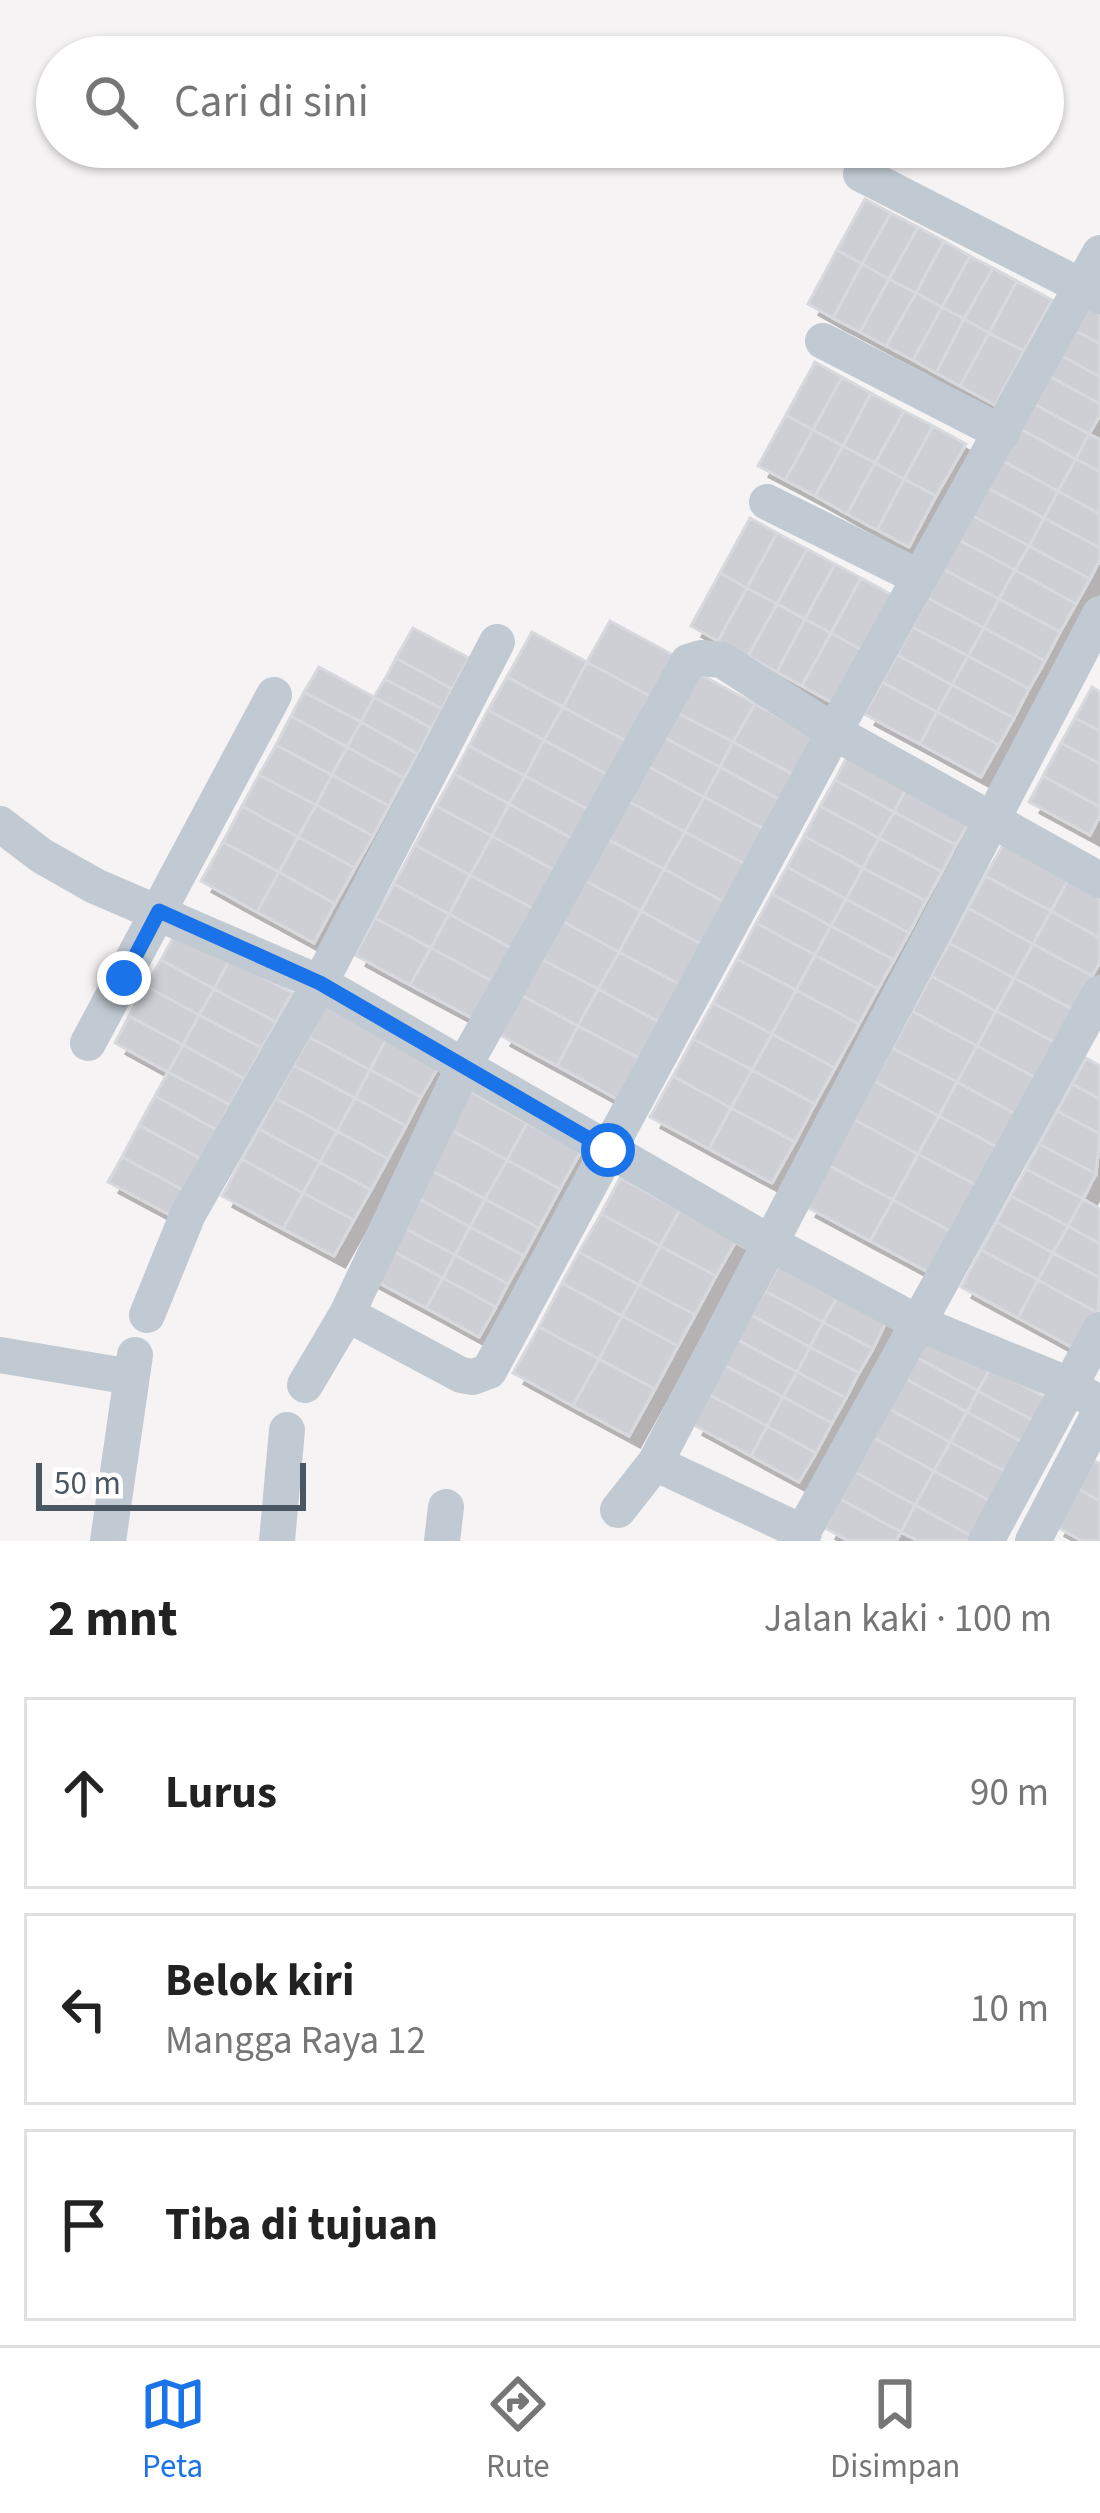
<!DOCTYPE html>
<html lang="id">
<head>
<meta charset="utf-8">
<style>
  body { margin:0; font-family:"Source Sans 3",sans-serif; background:#f2f2f2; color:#222 }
  .scale { position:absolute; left:36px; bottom:30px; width:270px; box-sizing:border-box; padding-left:12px; border:6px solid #4a5661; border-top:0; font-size:33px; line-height:42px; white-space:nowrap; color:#4a5661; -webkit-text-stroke:9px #fff; paint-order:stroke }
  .stop { position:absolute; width:36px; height:36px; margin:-27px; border:9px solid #1a73e8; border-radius:50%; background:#fff }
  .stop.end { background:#1a73e8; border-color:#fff; box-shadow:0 3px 12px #0008 }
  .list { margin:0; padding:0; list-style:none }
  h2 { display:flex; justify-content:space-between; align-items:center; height:156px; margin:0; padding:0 48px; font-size:51px }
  h2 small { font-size:39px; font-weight:400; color:#767676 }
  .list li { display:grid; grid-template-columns:78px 1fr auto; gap:36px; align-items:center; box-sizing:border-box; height:192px; margin:0 24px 24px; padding:0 24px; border:3px solid #e0e0e0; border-radius:0px }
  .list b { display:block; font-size:45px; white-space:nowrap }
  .list p { margin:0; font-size:39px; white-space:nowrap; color:#767676 }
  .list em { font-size:39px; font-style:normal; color:#767676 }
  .icon { flex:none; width:66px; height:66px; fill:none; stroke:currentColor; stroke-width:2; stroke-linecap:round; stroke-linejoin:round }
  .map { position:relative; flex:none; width:1100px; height:1541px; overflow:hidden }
  .search { position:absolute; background:#fff; box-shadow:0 3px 9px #0004; left:36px; right:36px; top:36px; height:132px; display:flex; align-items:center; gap:30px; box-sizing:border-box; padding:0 42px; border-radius:66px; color:#767676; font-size:45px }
  .sheet { height:804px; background:#fff }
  nav { display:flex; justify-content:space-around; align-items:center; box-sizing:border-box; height:168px; border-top:3px solid #e0e0e0; background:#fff; font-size:33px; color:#767676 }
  nav a { display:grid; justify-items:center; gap:6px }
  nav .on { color:#1a73e8 }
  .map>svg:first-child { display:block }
</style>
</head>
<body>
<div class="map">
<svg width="1100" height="1541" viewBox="0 0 1100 1541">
  <defs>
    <filter id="shadow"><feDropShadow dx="11" dy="11" stdDeviation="0" flood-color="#0004"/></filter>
  </defs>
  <rect width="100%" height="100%" fill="#f5f3f3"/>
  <path fill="#cdcfd5" stroke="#d7d9de" stroke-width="3" filter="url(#shadow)" d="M865 199 891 213 862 264 837 250Z
    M891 213 918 227 889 279 862 264Z
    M918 227 944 241 916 293 889 279Z
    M944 241 970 256 942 307 916 293Z
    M837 250 862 264 833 318 808 304Z
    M970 256 993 268 964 319 942 307Z
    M862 264 889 279 860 332 833 318Z
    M993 268 1017 281 989 333 964 319Z
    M889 279 916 293 886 346 860 332Z
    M1017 281 1052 300 1024 351 989 333Z
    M916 293 942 307 913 360 886 346Z
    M1090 302 1100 307V344L1074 330Z
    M942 307 964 319 936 373 913 360Z
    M964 319 989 333 960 386 936 373Z
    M1074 330 1100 344V377L1060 355Z
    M989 333 1024 351 995 405 960 386Z
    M1060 355 1100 377V404L1049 376Z
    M815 362 842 377 813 430 786 415Z
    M1049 376 1100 404V415L1089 434 1034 404Z
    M842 377 871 393 843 446 813 430Z
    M871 393 904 411 875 463 843 446Z
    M1034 404 1089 434 1076 459 1020 429Z
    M904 411 933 426 904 479 875 463Z
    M786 415 813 430 785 480 758 466Z
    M933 426 966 444 936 496 904 479Z
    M1020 429 1076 459 1058 491 1003 461Z
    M813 430 843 446 815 496 785 480Z
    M1089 434 1100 440V472L1076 459Z
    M843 446 875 463 847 514 815 496Z
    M1076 459 1100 472V514L1058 491Z
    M1003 461 1058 491 1044 518 988 488Z
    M875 463 904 479 877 530 847 514Z
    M904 479 936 496 909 547 877 530Z
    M988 488 1044 518 1029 546 973 516Z
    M1058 491 1100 514V548L1044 518Z
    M973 516 1029 546 1015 570 959 540Z
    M750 518 777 533 747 588 720 573Z
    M1044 518 1100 548V560L1090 579 1029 546Z
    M777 533 807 549 777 604 747 588Z
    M959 540 1015 570 999 599 943 569Z
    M1029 546 1090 579 1076 604 1015 570Z
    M807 549 835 564 805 619 777 604Z
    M835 564 861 578 831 633 805 619Z
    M943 569 999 599 984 628 928 598Z
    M1015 570 1076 604 1060 632 999 599Z
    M720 573 747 588 718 641 691 626Z
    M861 578 892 595 862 650 831 633Z
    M747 588 777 604 748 656 718 641Z
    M928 598 984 628 968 656 912 627Z
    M999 599 1060 632 1045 661 984 628Z
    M777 604 805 619 777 672 748 656Z
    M805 619 831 633 802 686 777 672Z
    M610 621 673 655 650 696 587 662Z
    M912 627 968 656 952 685 897 655Z
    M413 628 469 658 452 689 396 658Z
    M984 628 1045 661 1029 689 968 656Z
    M532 632 587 662 563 707 507 677Z
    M831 633 862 650 833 703 802 686Z
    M897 655 952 685 937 712 882 682Z
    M968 656 1029 689 1014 718 952 685Z
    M396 658 452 689 442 709 385 679Z
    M587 662 650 696 626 741 563 707Z
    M319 667 374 697 361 722 304 692Z
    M698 673 755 704 733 742 676 712Z
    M507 677 563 707 544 740 488 710Z
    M385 679 442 709 431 728 374 697Z
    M882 682 937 712 920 744 864 714Z
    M952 685 1014 718 999 745 937 712Z
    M1092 687 1100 692V731L1075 718Z
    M304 692 361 722 347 747 291 716Z
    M374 697 431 728 418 754 361 722Z
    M755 704 815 736 794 775 733 742Z
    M563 707 626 741 608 775 544 740Z
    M488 710 544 740 525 776 469 746Z
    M676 712 733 742 720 767 663 737Z
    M937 712 999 745 981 777 920 744Z
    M291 716 347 747 332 775 276 745Z
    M1075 718 1100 731V764L1061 743Z
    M361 722 418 754 404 778 347 747Z
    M663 737 720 767 704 797 647 766Z
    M544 740 608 775 589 810 525 776Z
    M733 742 794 775 780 800 720 767Z
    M1061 743 1100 764V807L1043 776Z
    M276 745 332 775 316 805 259 775Z
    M469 746 525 776 509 804 454 774Z
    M347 747 404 778 389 806 332 775Z
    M848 755 907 787 894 812 835 780Z
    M647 766 704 797 685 832 628 801Z
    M720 767 780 800 764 829 704 797Z
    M454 774 509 804 492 836 436 806Z
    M259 775 316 805 298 837 242 806Z
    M332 775 389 806 373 836 316 805Z
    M525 776 589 810 573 839 509 804Z
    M1043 776 1100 807V816L1090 835 1029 802Z
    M835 780 894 812 879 838 820 806Z
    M907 787 970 821 956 845 894 812Z
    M704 797 764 829 745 864 685 832Z
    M628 801 685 832 664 869 607 839Z
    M509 804 573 839 556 871 492 836Z
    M316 805 373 836 355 868 298 837Z
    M242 806 298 837 279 872 223 842Z
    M436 806 492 836 470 875 415 845Z
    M820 806 879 838 863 868 804 836Z
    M894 812 956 845 942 872 879 838Z
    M685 832 745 864 724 902 664 869Z
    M492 836 556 871 534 909 470 875Z
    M804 836 863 868 846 899 787 867Z
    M298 837 355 868 335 904 279 872Z
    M879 838 942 872 926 901 863 868Z
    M607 839 664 869 641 911 584 880Z
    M223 842 279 872 257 912 201 881Z
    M415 845 470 875 449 914 394 884Z
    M1003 845 1068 880 1051 911 985 876Z
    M787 867 846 899 831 926 772 894Z
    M863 868 926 901 909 933 846 899Z
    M664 869 724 902 701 944 641 911Z
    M279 872 335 904 314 943 257 912Z
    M470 875 534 909 513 949 449 914Z
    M985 876 1051 911 1033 944 968 908Z
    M584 880 641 911 619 952 562 921Z
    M1068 880 1100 898V938L1051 911Z
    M394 884 449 914 431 948 375 918Z
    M772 894 831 926 815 955 756 923Z
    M846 899 909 933 894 960 831 926Z
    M968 908 1033 944 1014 978 949 943Z
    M641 911 701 944 679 984 619 952Z
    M1051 911 1100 938V962L1092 976 1033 944Z
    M449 914 513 949 494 982 431 948Z
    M375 918 431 948 410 985 355 955Z
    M562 921 619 952 598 989 541 959Z
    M756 923 815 955 796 990 737 959Z
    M831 926 894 960 878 989 815 955Z
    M177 931 230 959 214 989 161 960Z
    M949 943 1014 978 996 1011 931 976Z
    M1033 944 1092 976 1074 1010 1014 978Z
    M431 948 494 982 474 1019 410 985Z
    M619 952 679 984 659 1022 598 989Z
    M815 955 878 989 859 1024 796 990Z
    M230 959 292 993 276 1022 214 989Z
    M541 959 598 989 578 1026 521 995Z
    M737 959 796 990 772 1034 713 1003Z
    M161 960 214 989 199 1015 146 986Z
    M931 976 996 1011 977 1046 912 1011Z
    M1014 978 1074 1010 1056 1043 996 1011Z
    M146 986 199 1015 183 1045 129 1016Z
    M214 989 276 1022 262 1048 199 1015Z
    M598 989 659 1022 639 1058 578 1026Z
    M796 990 859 1024 835 1068 772 1034Z
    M521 995 578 1026 557 1066 500 1035Z
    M328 1001 389 1034 370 1070 309 1037Z
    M713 1003 772 1034 752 1070 693 1039Z
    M912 1011 977 1046 957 1082 892 1048Z
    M996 1011 1056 1043 1036 1078 977 1046Z
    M199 1015 262 1048 245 1079 183 1045Z
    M129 1016 183 1045 168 1072 115 1043Z
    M578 1026 639 1058 617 1099 557 1066Z
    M389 1034 441 1062 421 1097 370 1070Z
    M772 1034 835 1068 815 1104 752 1070Z
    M309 1037 370 1070 355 1098 293 1065Z
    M693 1039 752 1070 731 1108 673 1076Z
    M183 1045 245 1079 230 1105 168 1072Z
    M977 1046 1036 1078 1017 1115 957 1082Z
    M892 1048 957 1082 939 1116 874 1081Z
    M1086 1058 1100 1066V1099L1072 1084Z
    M293 1065 355 1098 337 1131 275 1098Z
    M370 1070 421 1097 406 1126 355 1098Z
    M752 1070 815 1104 795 1142 731 1108Z
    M168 1072 230 1105 217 1130 155 1096Z
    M673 1076 731 1108 709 1149 650 1117Z
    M874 1081 939 1116 918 1154 853 1119Z
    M957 1082 1017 1115 999 1148 939 1116Z
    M1072 1084 1100 1099V1134L1057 1111Z
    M469 1091 527 1123 507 1160 449 1129Z
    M155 1096 217 1130 201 1159 139 1125Z
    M275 1098 337 1131 320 1162 259 1129Z
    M355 1098 406 1126 388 1159 337 1131Z
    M731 1108 795 1142 772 1183 709 1149Z
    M1057 1111 1100 1134 1096 1174 1039 1144Z
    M939 1116 999 1148 978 1186 918 1154Z
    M853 1119 918 1154 893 1200 828 1165Z
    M527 1123 581 1151 560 1189 507 1160Z
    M139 1125 201 1159 183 1190 122 1157Z
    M259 1129 320 1162 303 1193 242 1159Z
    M449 1129 507 1160 485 1199 427 1168Z
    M337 1131 388 1159 371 1190 320 1162Z
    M1039 1144 1096 1174 1083 1199 1026 1169Z
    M918 1154 978 1186 952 1232 893 1200Z
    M122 1157 183 1190 170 1215 108 1182Z
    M242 1159 303 1193 283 1229 222 1196Z
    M507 1160 560 1189 539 1228 485 1199Z
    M320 1162 371 1190 354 1220 303 1193Z
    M828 1165 893 1200 870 1241 805 1206Z
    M427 1168 485 1199 470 1227 412 1195Z
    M1026 1169 1083 1199 1068 1226 1011 1196Z
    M620 1178 680 1210 660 1246 601 1214Z
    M303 1193 354 1220 334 1256 283 1229Z
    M412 1195 470 1227 455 1255 397 1224Z
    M1011 1196 1068 1226 1053 1253 996 1222Z
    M485 1199 539 1228 524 1256 470 1227Z
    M1083 1199 1100 1209V1244L1068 1226Z
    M893 1200 952 1232 930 1273 870 1241Z
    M680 1210 736 1241 716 1276 660 1246Z
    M601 1214 660 1246 639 1285 579 1252Z
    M996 1222 1053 1253 1038 1280 981 1250Z
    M397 1224 455 1255 443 1278 385 1247Z
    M1068 1226 1100 1244V1278L1053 1253Z
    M470 1227 524 1256 508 1284 455 1255Z
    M660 1246 716 1276 695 1315 639 1285Z
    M385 1247 443 1278 426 1308 368 1277Z
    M981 1250 1038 1280 1018 1318 961 1287Z
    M579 1252 639 1285 622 1316 562 1283Z
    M1053 1253 1100 1278 1098 1313 1038 1280Z
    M455 1255 508 1284 496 1307 443 1278Z
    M779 1265 838 1296 823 1322 765 1291Z
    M443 1278 496 1307 479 1337 426 1308Z
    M1038 1280 1098 1313 1077 1350 1018 1318Z
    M562 1283 622 1316 599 1359 539 1327Z
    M639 1285 695 1315 678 1346 622 1316Z
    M765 1291 823 1322 810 1347 751 1315Z
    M838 1296 886 1322 873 1349 823 1322Z
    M751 1315 810 1347 797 1372 738 1340Z
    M622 1316 678 1346 655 1389 599 1359Z
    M823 1322 873 1349 859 1373 810 1347Z
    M539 1327 599 1359 573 1406 513 1373Z
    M930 1334 991 1367 978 1391 918 1358Z
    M738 1340 797 1372 783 1397 724 1365Z
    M810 1347 859 1373 846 1398 797 1372Z
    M918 1358 978 1391 967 1412 906 1379Z
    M599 1359 655 1389 629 1436 573 1406Z
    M724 1365 783 1397 767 1426 708 1394Z
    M991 1367 1048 1399 1036 1422 978 1391Z
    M797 1372 846 1398 832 1423 783 1397Z
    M906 1379 967 1412 950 1442 889 1409Z
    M978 1391 1036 1422 1024 1443 967 1412Z
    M708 1394 767 1426 751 1456 692 1424Z
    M783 1397 832 1423 816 1453 767 1426Z
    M889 1409 950 1442 934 1471 874 1438Z
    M967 1412 1024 1443 1008 1473 950 1442Z
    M767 1426 816 1453 799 1482 751 1456Z
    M874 1438 934 1471 915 1505 855 1472Z
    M950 1442 1008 1473 992 1502 934 1471Z
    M1093 1460 1100 1464V1501L1077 1488Z
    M934 1471 992 1502 973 1537 915 1505Z
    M855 1472 915 1505 901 1532 840 1499Z
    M1077 1488 1100 1501V1541H1082L1054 1525Z
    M840 1499 901 1532 896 1541H849L825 1528Z
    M915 1505 973 1537 970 1541H918L901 1532Z"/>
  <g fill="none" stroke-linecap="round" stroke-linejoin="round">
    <path stroke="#c1cad2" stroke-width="36" d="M861 174 1100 296
      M823 341 1002 433
      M767 502 920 578
      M0 824 42 856 95 886 320 983 772 1244 920 1324 1069 1385 1100 1404
      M88 1043 274 695
      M347 1314 461 1375 473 1377 489 1371 834 732 1100 253
      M147 1315 188 1214 320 983 497 642
      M0 1355 131 1377
      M305 1385 347 1314 464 1066 688 662 701 658 722 660 834 732 1100 880
      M655 1463 804 1533
      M618 1510 655 1463 1100 614
      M108 1541 135 1355
      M277 1541 287 1430
      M442 1541 446 1507
      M798 1541 1100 993
      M986 1541 1100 1330
      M1033 1541 1100 1412"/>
  </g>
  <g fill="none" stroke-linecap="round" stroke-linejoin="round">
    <path stroke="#1a73e8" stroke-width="15" d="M124 978 159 911 320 983 608 1150"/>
  </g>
</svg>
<div class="scale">50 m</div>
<div class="stop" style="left:608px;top:1150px"></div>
<div class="stop end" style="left:124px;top:978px"></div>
<div class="search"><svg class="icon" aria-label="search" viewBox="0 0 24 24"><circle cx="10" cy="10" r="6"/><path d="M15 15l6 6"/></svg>Cari di sini</div>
</div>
<section class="sheet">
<h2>2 mnt<small>Jalan kaki · 100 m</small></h2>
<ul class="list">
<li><svg class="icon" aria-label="ahead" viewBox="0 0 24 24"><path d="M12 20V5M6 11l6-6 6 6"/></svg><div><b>Lurus</b></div><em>90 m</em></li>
<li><svg class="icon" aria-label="left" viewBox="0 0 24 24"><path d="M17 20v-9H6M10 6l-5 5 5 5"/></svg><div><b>Belok kiri</b><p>Mangga Raya 12</p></div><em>10 m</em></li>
<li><svg class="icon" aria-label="arrive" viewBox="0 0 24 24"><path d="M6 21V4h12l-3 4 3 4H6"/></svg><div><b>Tiba di tujuan</b></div></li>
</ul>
</section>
<nav>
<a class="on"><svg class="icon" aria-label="map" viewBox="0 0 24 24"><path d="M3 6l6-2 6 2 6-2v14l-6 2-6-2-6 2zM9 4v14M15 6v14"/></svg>Peta</a>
<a><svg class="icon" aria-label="directions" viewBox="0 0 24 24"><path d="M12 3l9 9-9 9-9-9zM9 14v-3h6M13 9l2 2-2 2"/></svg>Rute</a>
<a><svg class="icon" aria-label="saved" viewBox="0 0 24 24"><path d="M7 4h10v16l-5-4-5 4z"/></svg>Disimpan</a>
</nav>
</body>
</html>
